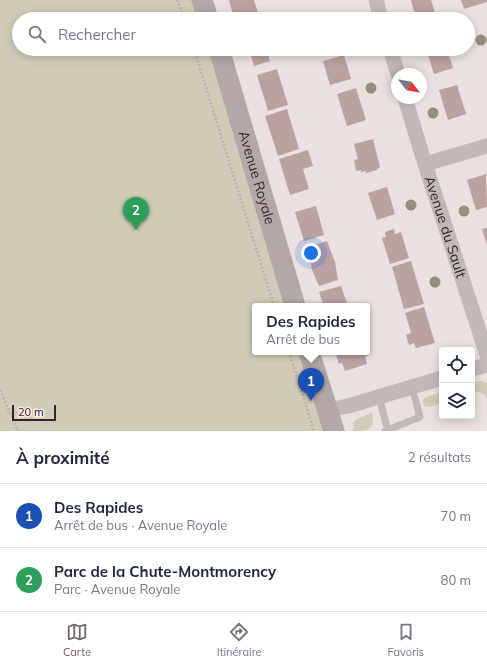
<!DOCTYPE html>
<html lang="fr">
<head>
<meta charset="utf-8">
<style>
  body { margin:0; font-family:Mulish,sans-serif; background:#f6f6f7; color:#1f2937 }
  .controls { position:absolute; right:12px; bottom:12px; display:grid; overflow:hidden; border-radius:4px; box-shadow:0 2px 10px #0003 }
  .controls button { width:36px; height:36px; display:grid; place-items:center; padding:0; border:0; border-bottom:1px solid #e0e1e3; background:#fff; color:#1f2937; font:20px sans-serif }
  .compass { position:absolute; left:391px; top:68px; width:36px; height:36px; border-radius:50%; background:#fff; box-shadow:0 2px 10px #0003; rotate:121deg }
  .scale { position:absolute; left:12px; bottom:10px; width:44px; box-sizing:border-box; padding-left:4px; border:2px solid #322626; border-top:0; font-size:11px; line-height:14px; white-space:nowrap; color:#322626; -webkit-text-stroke:3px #f7e8e4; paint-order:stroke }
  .you { position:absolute; left:311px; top:253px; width:14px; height:14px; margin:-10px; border:3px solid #fff; border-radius:50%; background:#1a73e8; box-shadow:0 0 0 6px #1a73e833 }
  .badge { display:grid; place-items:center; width:26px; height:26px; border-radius:50%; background:#726766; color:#fff; font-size:13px; font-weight:700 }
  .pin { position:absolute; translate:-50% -33px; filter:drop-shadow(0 1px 2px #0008) }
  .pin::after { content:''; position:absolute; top:21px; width:14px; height:12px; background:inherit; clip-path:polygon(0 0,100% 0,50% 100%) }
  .popup { position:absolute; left:252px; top:303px; width:118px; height:52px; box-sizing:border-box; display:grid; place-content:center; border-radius:4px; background:#fff; filter:drop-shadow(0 1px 3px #0005); font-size:13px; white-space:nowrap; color:#747a83 }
  .popup b { font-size:15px; color:#1f2937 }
  .popup::after { content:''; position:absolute; left:50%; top:100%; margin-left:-8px; border:8px solid transparent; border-top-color:#fff }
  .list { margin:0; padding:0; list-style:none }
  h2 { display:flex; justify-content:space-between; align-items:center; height:52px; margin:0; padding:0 16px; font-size:17px }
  h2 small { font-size:13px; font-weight:400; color:#747a83 }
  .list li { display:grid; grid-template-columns:26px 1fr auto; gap:12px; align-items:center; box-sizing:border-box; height:64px; padding:0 16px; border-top:1px solid #e0e1e3 }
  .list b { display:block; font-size:15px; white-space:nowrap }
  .list p { margin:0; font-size:13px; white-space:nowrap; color:#747a83 }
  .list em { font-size:13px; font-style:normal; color:#747a83 }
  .icon { flex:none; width:22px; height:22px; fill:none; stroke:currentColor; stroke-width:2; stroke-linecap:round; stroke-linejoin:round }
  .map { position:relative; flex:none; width:487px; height:431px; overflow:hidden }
  .search { position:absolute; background:#fff; box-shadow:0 2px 10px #0003; left:12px; right:12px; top:12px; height:44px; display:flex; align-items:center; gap:10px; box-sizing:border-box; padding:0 14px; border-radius:22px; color:#747a83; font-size:15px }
  .sheet { height:180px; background:#fff }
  nav { display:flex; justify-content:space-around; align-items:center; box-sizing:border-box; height:56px; border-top:1px solid #e0e1e3; background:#fff; font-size:11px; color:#747a83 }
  nav a { display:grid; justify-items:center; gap:2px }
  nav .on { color:#726766 }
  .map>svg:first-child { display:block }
</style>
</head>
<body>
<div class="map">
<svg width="487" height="431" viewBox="0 0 487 431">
  <rect width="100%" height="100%" fill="#eae0dd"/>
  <path fill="#d1ccb8" d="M0 0H202L208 19H19V49H219L295 306H255V352H309L334 431H0Z
    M481 381 487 383V399C484 392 479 391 472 393V382Z
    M442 392V403L430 407 424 406 423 400 426 397Z
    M372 413C376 430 366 431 352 431L354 427 353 423C358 417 365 416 372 413Z"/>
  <path fill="#bca1a3" d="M229 0H254L260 19H234Z
    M411 0H431L437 19H416Z
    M461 0H487V2L464 9Z
    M335 13 336 19H316Z
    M249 49H267L270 61 254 66Z
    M426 49H447L453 68 434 74Z
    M344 55 351 79 330 85 323 61Z
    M277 69 288 105 268 111 257 75Z
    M457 85 466 114 448 120 439 90Z
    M356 88 366 120 347 126 337 94Z
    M287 109 299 149 278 156 265 116Z
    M373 139 380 167 377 169V170L366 173V171L361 172V170L356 171 354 160 358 159 354 144Z
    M308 150 313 166 303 169 309 189 290 195 279 159Z
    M486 174 487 207 476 210 467 180Z
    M387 187 395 214 377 220 368 193Z
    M316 206 324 235 304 241 295 212Z
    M487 228V245L482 229Z
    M394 229 395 234 401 232 409 258 390 264 382 238 386 237 385 232Z
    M327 241 335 262 338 280 319 286 312 270 308 247Z
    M411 261 424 304 404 309 392 267Z
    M341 286 348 306H324L319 292Z
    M424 307 435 343 416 348 414 343 409 345 406 335 411 333 405 313Z
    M339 352H367L368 356H365L367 364 345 371 342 363 339 364 336 355H339Z"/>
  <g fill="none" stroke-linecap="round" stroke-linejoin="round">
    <path stroke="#bbb1b0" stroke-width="2.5" stroke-dasharray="2 2" stroke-linecap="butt" d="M177 0 185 19
      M194 49 274 306
      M289 352 314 431
      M0 390 18 431"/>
    <path stroke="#c2b8b7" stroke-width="7" d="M379 397 388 431
      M385 431 420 417 412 387"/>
    <g stroke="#c2b8b7" stroke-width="15">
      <path d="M376 0 381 19"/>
      <path d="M390 49 398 74"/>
      <path id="s1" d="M405 98 425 164 487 355"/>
      <path d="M425 164 487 146"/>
      <path d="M472 369 487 365"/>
      <path d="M327 410 348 406 442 378"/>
    </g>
    <g stroke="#b3a8a7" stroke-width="21">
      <path d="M202 0 208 19"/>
      <path id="s2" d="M219 49 295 306"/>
      <path d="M309 352 334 431"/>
    </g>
  </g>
  <g fill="#94907c">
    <circle cx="481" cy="40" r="5.5"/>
    <circle cx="371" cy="88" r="5.5"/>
    <circle cx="433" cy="113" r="5.5"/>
    <circle cx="411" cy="205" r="5.5"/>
    <circle cx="464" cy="211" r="5.5"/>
    <circle cx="435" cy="282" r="5.5"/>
  </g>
  <g text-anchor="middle" stroke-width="4" stroke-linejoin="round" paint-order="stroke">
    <g font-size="14" fill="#322626" stroke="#f7e8e4">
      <text dy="5" stroke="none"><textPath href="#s2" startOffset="134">Avenue Royale</textPath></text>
      <text dy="5" stroke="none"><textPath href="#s1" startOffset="135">Avenue du Sault</textPath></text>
    </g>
  </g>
</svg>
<div class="controls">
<button><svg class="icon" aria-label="locate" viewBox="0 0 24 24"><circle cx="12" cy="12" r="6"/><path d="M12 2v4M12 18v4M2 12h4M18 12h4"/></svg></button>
<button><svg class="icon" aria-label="layers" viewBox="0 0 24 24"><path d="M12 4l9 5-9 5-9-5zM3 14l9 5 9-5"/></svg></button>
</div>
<svg class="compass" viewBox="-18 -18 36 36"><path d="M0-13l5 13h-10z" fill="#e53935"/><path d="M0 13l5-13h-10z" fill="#747a83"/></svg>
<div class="scale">20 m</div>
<div class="you"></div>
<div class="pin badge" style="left:311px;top:401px;background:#1a4fb4">1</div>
<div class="popup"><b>Des Rapides</b>Arrêt de bus</div>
<div class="pin badge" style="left:136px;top:230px;background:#2e9e5b">2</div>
<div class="search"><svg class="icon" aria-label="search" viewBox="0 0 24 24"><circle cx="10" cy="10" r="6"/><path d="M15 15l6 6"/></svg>Rechercher</div>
</div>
<section class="sheet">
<h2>À proximité<small>2 résultats</small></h2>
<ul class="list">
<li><span class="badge" style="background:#1a4fb4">1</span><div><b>Des Rapides</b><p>Arrêt de bus · Avenue Royale</p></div><em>70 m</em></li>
<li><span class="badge" style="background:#2e9e5b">2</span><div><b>Parc de la Chute-Montmorency</b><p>Parc · Avenue Royale</p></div><em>80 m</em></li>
</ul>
</section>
<nav>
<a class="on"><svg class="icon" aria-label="map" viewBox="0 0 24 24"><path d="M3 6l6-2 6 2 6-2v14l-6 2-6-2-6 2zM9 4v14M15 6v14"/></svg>Carte</a>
<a><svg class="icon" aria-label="directions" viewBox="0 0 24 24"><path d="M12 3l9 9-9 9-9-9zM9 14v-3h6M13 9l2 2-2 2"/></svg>Itinéraire</a>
<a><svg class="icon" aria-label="saved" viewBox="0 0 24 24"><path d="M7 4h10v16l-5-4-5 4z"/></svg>Favoris</a>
</nav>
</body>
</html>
